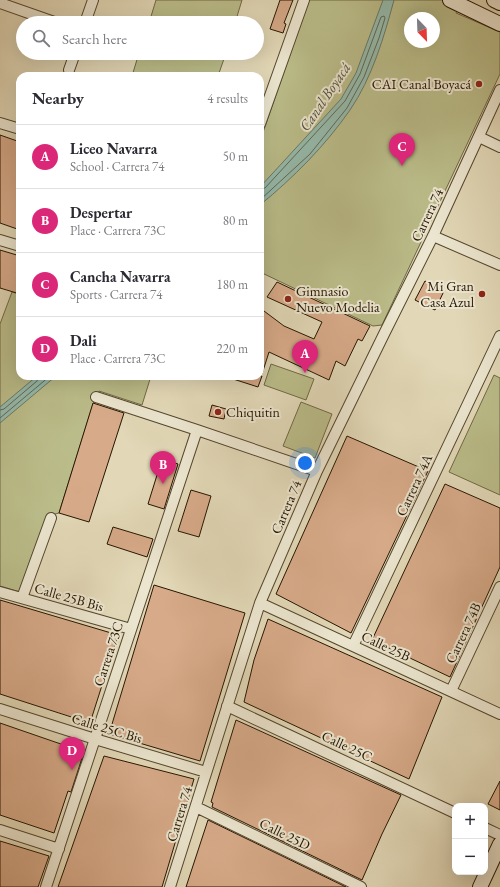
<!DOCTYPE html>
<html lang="en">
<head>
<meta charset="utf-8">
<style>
  body { margin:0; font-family:"EB Garamond",serif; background:#f2f2f3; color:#2b2b33 }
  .controls { position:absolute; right:12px; bottom:12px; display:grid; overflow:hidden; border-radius:8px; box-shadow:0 4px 16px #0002 }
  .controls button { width:36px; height:36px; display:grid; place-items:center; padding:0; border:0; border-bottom:1px solid #e1e1e2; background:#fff; color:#2b2b33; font:20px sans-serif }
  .compass { position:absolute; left:404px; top:12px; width:36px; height:36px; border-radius:50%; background:#fff; box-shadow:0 4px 16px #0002; rotate:157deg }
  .you { position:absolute; left:305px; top:463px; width:14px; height:14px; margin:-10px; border:3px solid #fff; border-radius:50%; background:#1a73e8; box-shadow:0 0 0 6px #1a73e833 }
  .badge { display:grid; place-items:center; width:26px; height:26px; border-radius:50%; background:#db2777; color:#fff; font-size:13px; font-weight:700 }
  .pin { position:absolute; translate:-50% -33px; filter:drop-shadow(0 1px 2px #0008) }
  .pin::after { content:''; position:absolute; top:21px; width:14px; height:12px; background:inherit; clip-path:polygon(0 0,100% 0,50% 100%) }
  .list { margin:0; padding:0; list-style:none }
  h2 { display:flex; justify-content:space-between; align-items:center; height:52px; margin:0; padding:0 16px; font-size:17px }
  h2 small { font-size:13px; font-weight:400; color:#7c7c81 }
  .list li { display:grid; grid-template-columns:26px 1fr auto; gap:12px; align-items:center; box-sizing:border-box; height:64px; padding:0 16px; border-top:1px solid #e1e1e2 }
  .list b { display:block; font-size:15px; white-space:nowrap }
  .list p { margin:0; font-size:13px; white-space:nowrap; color:#7c7c81 }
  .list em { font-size:13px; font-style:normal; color:#7c7c81 }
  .icon { flex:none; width:22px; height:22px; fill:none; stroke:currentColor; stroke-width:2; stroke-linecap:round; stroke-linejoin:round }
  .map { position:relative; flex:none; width:500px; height:887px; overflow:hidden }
  .search { position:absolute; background:#fff; box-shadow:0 4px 16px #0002; left:16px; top:16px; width:248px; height:44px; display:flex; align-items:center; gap:10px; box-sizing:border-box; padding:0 14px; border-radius:22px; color:#7c7c81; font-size:15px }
  .panel { position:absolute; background:#fff; box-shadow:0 4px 16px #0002; left:16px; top:72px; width:248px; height:308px; border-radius:12px }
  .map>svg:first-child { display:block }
</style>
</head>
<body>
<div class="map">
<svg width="500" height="887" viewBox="0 0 500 887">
  <rect width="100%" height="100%" fill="#e2d8b7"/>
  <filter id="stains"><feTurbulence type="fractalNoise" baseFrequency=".005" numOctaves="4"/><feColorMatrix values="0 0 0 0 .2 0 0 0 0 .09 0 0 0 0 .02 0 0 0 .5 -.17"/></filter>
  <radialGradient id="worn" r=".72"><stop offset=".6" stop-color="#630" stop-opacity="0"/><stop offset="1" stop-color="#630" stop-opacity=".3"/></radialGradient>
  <path fill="#babc89" stroke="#706844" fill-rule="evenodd" d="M156 0H242L235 23H149Z
    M309 0H462L456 13 500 32V74L382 325 373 326 260 272V141ZM410 18H434V42H410Z
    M139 53H226L218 76H132Z
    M12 292 20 294V376H151L142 405 99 391 93 404 59 513 47 516 20 592 0 586V324Z
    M271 364 314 379 306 400 264 385Z
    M494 375 500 378V495L449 472Z
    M301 402 332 414 315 458 283 446Z"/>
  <path fill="#95baab" stroke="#687867" d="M383 0H394C384 37 372 78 350 110 325 146 293 178 260 205V187L341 99 356 73Z
    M37 376H56L0 423V407Z"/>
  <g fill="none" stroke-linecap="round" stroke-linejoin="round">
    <path stroke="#5d6856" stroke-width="1" d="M260 189 265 188 345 101 360 74 381 17 384 16 385 18 379 38 364 77 347 108 310 154 260 200
      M0 410 4 409 37 381 39 376
      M0 418 50 376"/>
  </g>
  <path fill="#d7aa89" stroke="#251500" d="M280 0H293L284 23 286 24 283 33 270 29Z
    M0 135 20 142V230L0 223Z
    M0 250 20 256V294L0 288Z
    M425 281 444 291 435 310 415 300Z
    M277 282 370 326 362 341 358 339 345 366 336 361 329 380 269 352 262 374H260V308L284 326 314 339 322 322 267 297Z
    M230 376H262L258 387 230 378Z
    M93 403 124 413 89 522 59 513Z
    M212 405 226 409 224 419 209 416Z
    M347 436 428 471 351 633 276 594Z
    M162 459 178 464 164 509 148 504Z
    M445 484 500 508V567L450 677 372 640Z
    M191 490 211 496 199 537 178 531Z
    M113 527 153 539 147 557 107 544Z
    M154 585 245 613 200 761 109 734Z
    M0 600 118 635 90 723 0 694Z
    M268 619 442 697 409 779 244 702 254 660Z
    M236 720 401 795 382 834 362 880 212 807 213 803 211 802Z
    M0 723 84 752 71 792 68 791 54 833 0 815Z
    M104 756 194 779 162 887H58Z
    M500 781V810L488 804Z
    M208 820 346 887H186Z
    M0 841 49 856 38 887H0Z"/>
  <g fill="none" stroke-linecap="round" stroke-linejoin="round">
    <g stroke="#54462e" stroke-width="12">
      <path id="street" d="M0 3 57 23
        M85 23 93 0
        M69 70 75 53
        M0 123 20 129
        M260 124 304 0
        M479 137 500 147
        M433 236 500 265
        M0 240 20 246
        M96 397 197 430 317 471
        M0 592 131 629
        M22 598 51 518
        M260 603 500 714
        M353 646 500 336
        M451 691 500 587
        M227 706 455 813
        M0 709 95 739 206 772
        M196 807 361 887
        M485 828 500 835
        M0 830 59 849
        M46 887 197 430
        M170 887 260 603 317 471 384 334 433 236 500 90"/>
    </g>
    <g stroke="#251500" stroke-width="16">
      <path id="secondary" d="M450 0 500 24
        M494 0 500 3
        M480 887 500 844"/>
    </g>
    <use href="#street" stroke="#ece6d0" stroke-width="10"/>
    <use href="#secondary" stroke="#ece6d0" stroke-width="14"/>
  </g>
  <g fill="#8f2418" stroke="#ece6d0" stroke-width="1.5">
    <circle cx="479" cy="84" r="4"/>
    <circle cx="482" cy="294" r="4"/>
    <circle cx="288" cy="299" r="4"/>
    <circle cx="218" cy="412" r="4"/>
  </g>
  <g text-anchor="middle" stroke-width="4" stroke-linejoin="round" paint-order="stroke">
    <g font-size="14" fill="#251500" stroke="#ece6d0" text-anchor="end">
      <text x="471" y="89">CAI Canal Boyacá</text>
      <text x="474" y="291">Mi Gran<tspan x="474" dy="16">Casa Azul</tspan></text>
      <text x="296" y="296" text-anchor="start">Gimnasio<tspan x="296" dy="16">Nuevo Modelia</tspan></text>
      <text x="226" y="417" text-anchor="start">Chiquitin</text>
    </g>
    <g font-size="14" fill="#251500" stroke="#ece6d0">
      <text transform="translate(427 215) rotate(-65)" y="5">Carrera 74</text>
      <text transform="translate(414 485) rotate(-65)" y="5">Carrera 74A</text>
      <text transform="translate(286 507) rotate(-67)" y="5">Carrera 74</text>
      <text transform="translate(69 597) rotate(16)" y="5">Calle 25B Bis</text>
      <text transform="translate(463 633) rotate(-65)" y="5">Carrera 74B</text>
      <text transform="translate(386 646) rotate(25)" y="5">Calle 25B</text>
      <text transform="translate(108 654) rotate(-72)" y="5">Carrera 73C</text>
      <text transform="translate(107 728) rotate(17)" y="5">Calle 25C Bis</text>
      <text transform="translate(347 746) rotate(25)" y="5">Calle 25C</text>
      <text transform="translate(179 814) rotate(-73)" y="5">Carrera 74</text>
      <text transform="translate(285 834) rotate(26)" y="5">Calle 25D</text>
    </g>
    <g font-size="15" font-style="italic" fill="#4c4f3c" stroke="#ece6d0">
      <text transform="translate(325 97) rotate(-56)" y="5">Canal Boyacá</text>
    </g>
  </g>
  <rect width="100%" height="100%" filter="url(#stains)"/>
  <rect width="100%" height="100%" fill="url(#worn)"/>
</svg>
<div class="controls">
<button>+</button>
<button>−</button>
</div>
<svg class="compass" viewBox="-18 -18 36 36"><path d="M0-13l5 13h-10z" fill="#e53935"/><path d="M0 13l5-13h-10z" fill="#7c7c81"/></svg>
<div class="you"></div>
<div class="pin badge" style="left:305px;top:373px">A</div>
<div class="pin badge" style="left:163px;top:484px">B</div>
<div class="pin badge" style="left:402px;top:166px">C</div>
<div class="pin badge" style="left:72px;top:770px">D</div>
<div class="search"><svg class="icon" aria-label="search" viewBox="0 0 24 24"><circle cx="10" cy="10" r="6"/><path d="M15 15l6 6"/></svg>Search here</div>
<section class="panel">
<h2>Nearby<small>4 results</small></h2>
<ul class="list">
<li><span class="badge">A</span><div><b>Liceo Navarra</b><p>School · Carrera 74</p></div><em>50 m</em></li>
<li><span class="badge">B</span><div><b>Despertar</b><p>Place · Carrera 73C</p></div><em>80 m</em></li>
<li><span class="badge">C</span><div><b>Cancha Navarra</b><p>Sports · Carrera 74</p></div><em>180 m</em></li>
<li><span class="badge">D</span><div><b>Dali</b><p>Place · Carrera 73C</p></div><em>220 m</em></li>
</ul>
</section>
</div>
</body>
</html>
